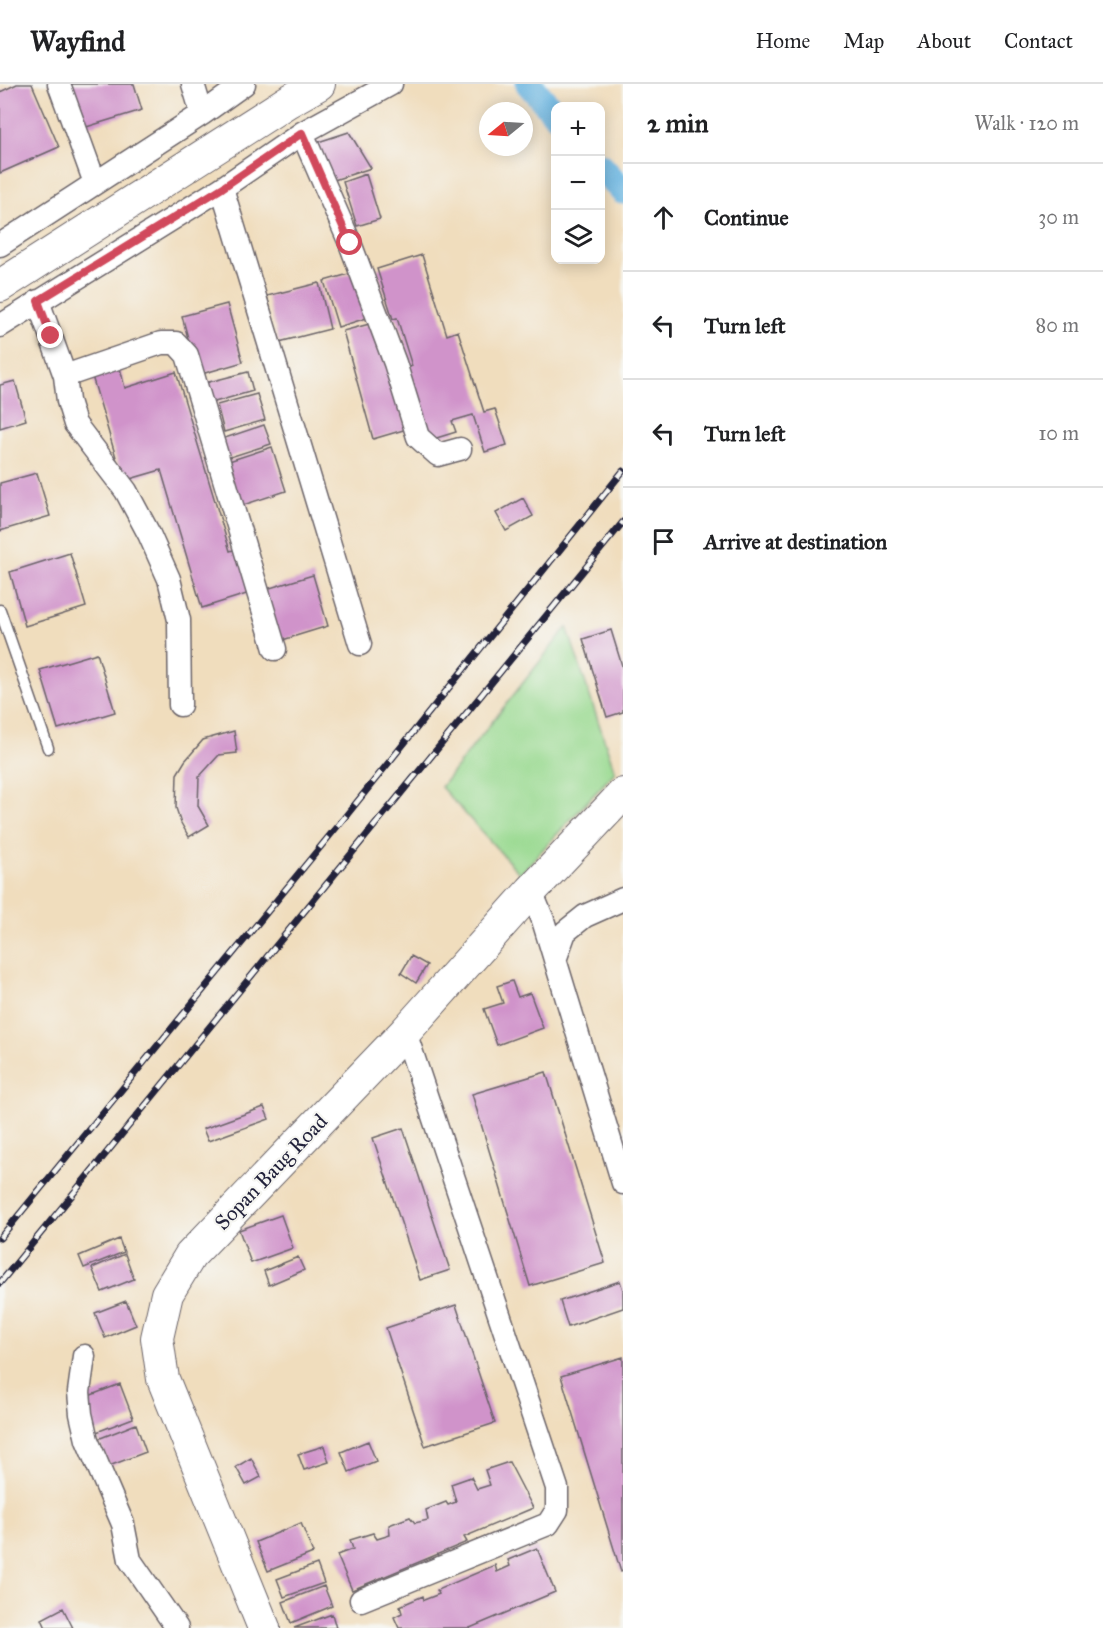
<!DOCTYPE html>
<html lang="en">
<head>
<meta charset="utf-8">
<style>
  body { margin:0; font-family:"IM FELL Great Primer",serif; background:#f2f2f2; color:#202124 }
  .controls { position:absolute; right:18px; top:18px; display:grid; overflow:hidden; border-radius:12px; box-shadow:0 3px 15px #0003 }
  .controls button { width:54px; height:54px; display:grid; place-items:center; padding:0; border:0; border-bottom:2px solid #e0e0e0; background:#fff; color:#202124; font:30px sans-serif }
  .compass { position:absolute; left:479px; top:18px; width:54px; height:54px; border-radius:50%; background:#fff; box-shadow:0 3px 15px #0003; rotate:252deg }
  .stop { position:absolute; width:18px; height:18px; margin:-14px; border:4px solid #d1495b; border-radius:50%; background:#fff }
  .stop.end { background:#d1495b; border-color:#fff; box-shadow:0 2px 6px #0008 }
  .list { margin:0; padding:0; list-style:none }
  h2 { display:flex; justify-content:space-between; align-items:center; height:78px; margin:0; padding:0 24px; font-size:26px }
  h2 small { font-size:20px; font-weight:400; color:#757577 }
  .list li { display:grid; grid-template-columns:39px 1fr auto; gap:18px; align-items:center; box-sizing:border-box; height:108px; padding:0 24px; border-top:2px solid #e0e0e0 }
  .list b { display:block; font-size:22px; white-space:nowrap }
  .list em { font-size:20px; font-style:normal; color:#757577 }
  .icon { flex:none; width:33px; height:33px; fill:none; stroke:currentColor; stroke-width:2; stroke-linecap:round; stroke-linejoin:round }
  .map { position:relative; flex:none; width:623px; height:1544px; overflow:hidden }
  header { display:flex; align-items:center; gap:36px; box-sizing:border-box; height:84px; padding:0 30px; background:#fff; border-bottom:2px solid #e0e0e0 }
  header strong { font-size:28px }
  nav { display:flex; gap:33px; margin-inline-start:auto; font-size:21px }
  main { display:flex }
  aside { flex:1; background:#fff }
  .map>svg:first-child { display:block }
</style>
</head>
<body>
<header>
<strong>Wayfind</strong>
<nav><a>Home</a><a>Map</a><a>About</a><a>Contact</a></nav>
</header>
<main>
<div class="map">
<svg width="623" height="1544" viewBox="0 0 623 1544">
  <rect width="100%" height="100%" fill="#f6f6f2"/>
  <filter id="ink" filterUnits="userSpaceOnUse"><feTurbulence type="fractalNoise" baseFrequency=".0167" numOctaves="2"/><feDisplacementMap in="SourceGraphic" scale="12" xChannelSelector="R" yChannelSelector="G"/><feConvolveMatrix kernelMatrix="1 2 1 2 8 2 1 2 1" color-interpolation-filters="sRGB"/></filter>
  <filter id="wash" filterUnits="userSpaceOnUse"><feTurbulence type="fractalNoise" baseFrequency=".008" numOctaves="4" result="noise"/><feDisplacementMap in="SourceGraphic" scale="24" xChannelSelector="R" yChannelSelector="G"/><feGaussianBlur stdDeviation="1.35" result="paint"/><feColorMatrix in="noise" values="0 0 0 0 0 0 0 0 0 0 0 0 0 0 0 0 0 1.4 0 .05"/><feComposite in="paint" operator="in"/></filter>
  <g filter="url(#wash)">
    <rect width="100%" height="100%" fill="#f0ddbd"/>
    <path fill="#98d98f" stroke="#5d7e65" stroke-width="1.5" d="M567 543 615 688 520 790 441 703Z"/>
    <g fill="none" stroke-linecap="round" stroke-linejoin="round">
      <path stroke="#66b3e0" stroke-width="27" d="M529 0 556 31
        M600 82 623 107"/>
    </g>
    <g id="blocks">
      <path fill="#d093ca" d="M17 0H32L59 63 0 89V8Z
        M70 0H134L142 26 83 44Z
        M349 48 371 84 328 98 315 59Z
        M366 90 380 135 357 142 343 98Z
        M422 171 447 251 458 247 484 328 495 325 507 361 485 368 473 331 452 337 456 348 430 356 408 284 412 282 397 234 393 235 377 185Z
        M356 188 370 233 338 243 324 197Z
        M319 199 330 245 279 258 267 212Z
        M227 220 243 278 198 291 182 232Z
        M377 238 407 345 373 355 343 247Z
        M120 284 125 304 176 288 230 467 240 464 253 508 202 524 161 386 123 397 92 292Z
        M248 288 253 307 211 319 205 299Z
        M15 297 26 336 0 344V301Z
        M257 310 265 336 224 348 217 321Z
        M264 341 271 360 227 374 222 355Z
        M272 363 286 407 240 422 226 378Z
        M37 389 50 432 0 447V399Z
        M523 414 533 432 506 447 496 429Z
        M70 469 86 523 25 542 10 488Z
        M313 491 328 542 276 558 260 507Z
        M611 546 623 585V628L607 633 583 555Z
        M97 569 115 628 58 645 40 586Z
        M234 647 237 669 219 671 199 693 198 722 209 741 189 753 181 739 176 724 177 690 185 677 203 656Z
        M411 872 427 881 416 899 401 889Z
        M512 897 518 913 530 909 543 944 497 961 484 925 503 919 497 902Z
        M546 988 605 1179 530 1202 472 1010Z
        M264 1023 269 1035 208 1057 203 1045Z
        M403 1044 450 1186 420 1196 373 1054Z
        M281 1131 293 1164 251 1179 239 1146Z
        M119 1155 124 1168 84 1184 79 1172Z
        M125 1170 134 1195 102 1208 92 1184Z
        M298 1173 304 1186 269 1201 264 1187Z
        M620 1197 623 1206V1224L568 1243 560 1217Z
        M126 1217 136 1241 105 1254 95 1229Z
        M456 1221 495 1339 425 1362 386 1244Z
        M623 1273V1487L621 1488 561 1292Z
        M120 1300 133 1334 94 1349 81 1315Z
        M136 1340 146 1368 109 1382 98 1355Z
        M368 1357 376 1377 349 1388 341 1368Z
        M324 1362 329 1378 304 1386 298 1370Z
        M251 1374 261 1393 246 1401 236 1383Z
        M509 1378 533 1424 464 1453 467 1458 352 1506 337 1471 353 1465 350 1456 373 1449 377 1455 390 1451 389 1441 410 1433 415 1439 428 1436 426 1426 446 1418 448 1421 456 1418 451 1400 471 1393 477 1405 490 1401 485 1386Z
        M301 1439 313 1469 268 1487 256 1458Z
        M537 1464 555 1508 470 1544H399L394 1533 402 1529 400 1522 423 1512 424 1516 439 1510 437 1506 495 1481 497 1488 510 1482 508 1476Z
        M317 1480 324 1499 284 1513 277 1495Z
        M324 1502 332 1522 291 1539 283 1518Z
        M63 1524 73 1544H46L42 1535Z
        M332 1530 336 1544H294Z"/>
    </g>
  </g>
  <g filter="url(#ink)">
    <use href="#blocks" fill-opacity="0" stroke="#6a6368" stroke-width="1.5"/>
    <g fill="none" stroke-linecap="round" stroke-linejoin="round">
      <g stroke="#6a6368" stroke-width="13">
        <path id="lane" d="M0 526 48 664"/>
      </g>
      <g stroke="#6a6368" stroke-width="25">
        <path id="street" d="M59 0 95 99
          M193 0 202 30
          M302 49 350 159 395 279 418 353 438 371 460 365
          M222 104 360 560
          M0 161 202 30 244 0
          M38 217 65 292 68 317 75 340 126 407 149 450 169 495 179 536 180 621
          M0 242 222 104 302 49 391 0
          M65 292 161 259H176L187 271 275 565
          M531 807 543 836 623 1099
          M555 876 565 848 585 832 623 815
          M84 1272 79 1308 81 1330 87 1356 123 1440 130 1476 177 1544
          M361 1516 548 1440 557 1426V1404L405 948"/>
      </g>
      <g stroke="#6a6368" stroke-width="34">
        <path id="secondary" d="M0 202 287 18 319 0
          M264 1544 163 1295 157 1254 167 1210 190 1172 405 948 531 807 623 710"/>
      </g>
      <use href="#lane" stroke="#fff" stroke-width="10"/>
      <use href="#street" stroke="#fff" stroke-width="22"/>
      <use href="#secondary" stroke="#fff" stroke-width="32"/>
      <g stroke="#22223b" stroke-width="7">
        <path id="rail" d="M0 1154 349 728 623 387
          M0 1199 623 438"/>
      </g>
      <use href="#rail" stroke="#f6f6f2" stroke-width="4.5" stroke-dasharray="14" stroke-linecap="butt"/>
    </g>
  </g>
  <g fill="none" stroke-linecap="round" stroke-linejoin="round" filter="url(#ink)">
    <path stroke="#d1495b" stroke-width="8" d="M51 252 38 217 222 104 302 49 350 159"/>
  </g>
  <g text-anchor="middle" stroke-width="4.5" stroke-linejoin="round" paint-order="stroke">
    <g font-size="21" fill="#22223b" stroke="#f6f6f2">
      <text transform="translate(271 1088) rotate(-46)" y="7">Sopan Baug Road</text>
    </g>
  </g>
</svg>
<div class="controls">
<button>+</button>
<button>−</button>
<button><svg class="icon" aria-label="layers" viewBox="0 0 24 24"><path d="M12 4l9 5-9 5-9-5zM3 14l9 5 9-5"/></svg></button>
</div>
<svg class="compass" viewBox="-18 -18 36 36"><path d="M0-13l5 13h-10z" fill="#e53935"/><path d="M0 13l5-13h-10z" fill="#757577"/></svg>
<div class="stop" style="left:350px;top:159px"></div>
<div class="stop end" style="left:51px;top:252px"></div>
</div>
<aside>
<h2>2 min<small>Walk · 120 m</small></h2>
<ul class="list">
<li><svg class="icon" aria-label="ahead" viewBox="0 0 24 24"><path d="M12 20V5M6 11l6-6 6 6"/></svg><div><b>Continue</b></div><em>30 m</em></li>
<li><svg class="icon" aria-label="left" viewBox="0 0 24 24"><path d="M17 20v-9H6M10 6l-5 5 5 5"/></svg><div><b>Turn left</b></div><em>80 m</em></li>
<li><svg class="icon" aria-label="left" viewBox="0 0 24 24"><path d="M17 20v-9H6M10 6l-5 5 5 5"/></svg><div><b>Turn left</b></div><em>10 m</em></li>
<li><svg class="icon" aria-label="arrive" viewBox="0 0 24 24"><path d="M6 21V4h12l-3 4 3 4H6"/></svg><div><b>Arrive at destination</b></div></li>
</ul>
</aside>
</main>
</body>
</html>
